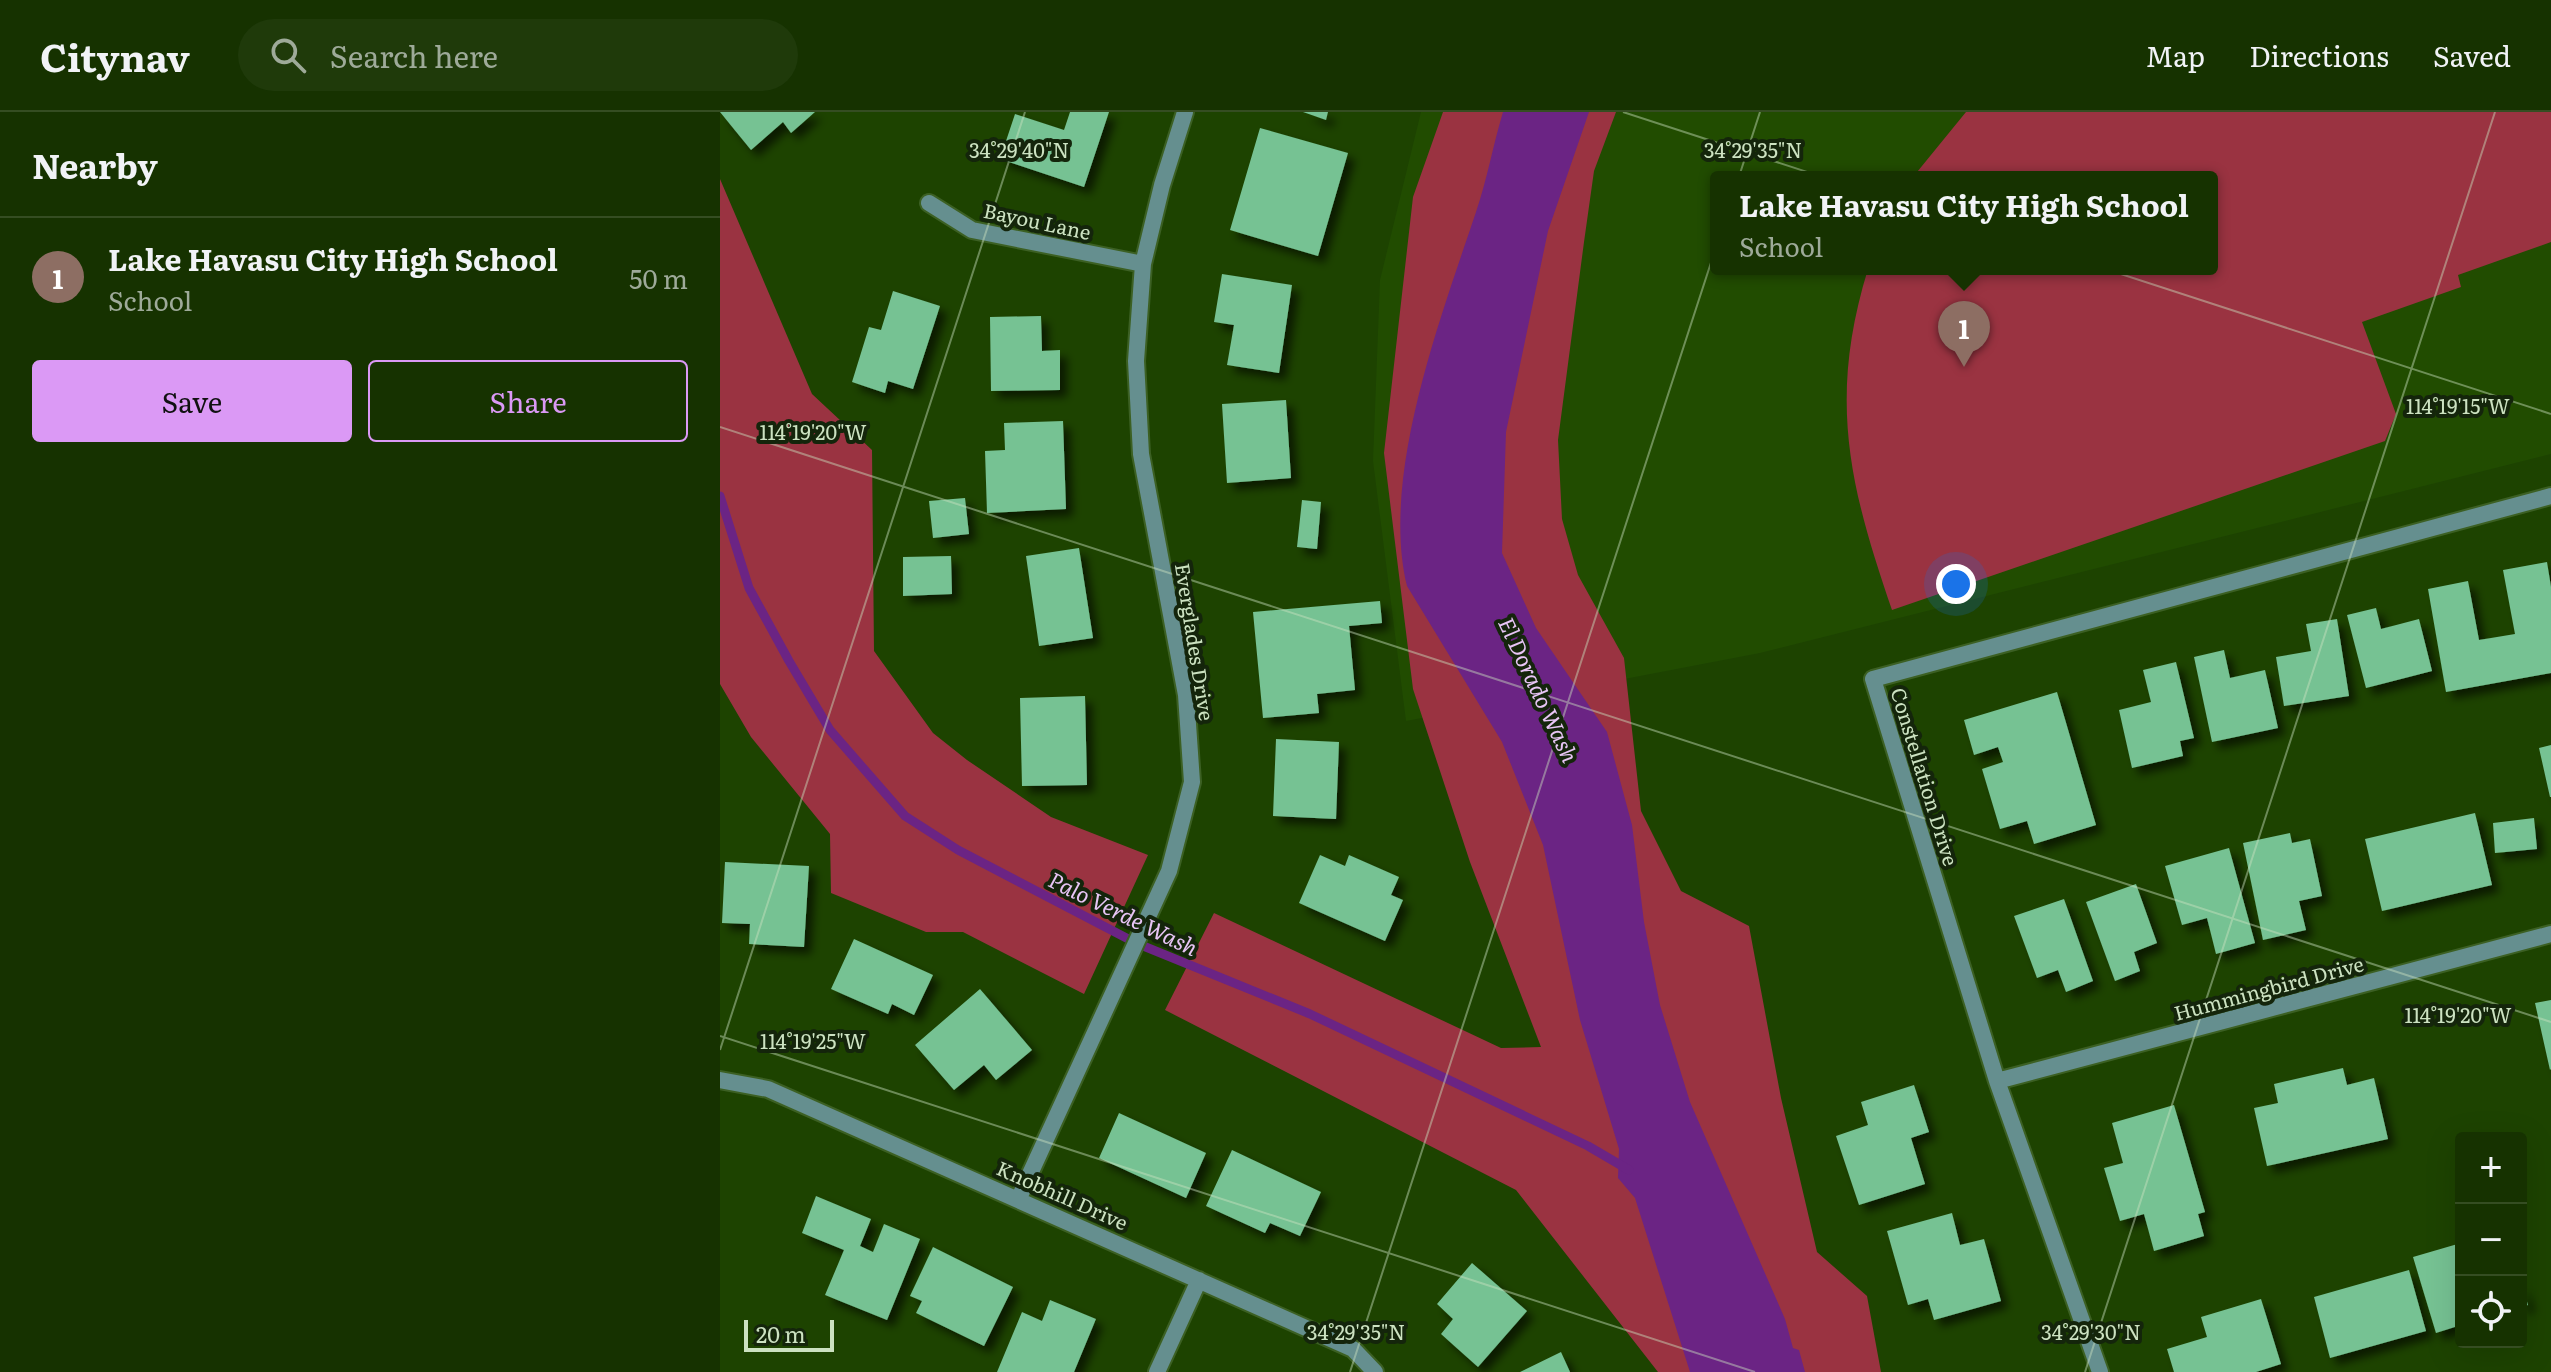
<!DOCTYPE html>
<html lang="en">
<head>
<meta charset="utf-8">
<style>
  body { margin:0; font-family:Literata,serif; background:#1f3a0a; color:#f1f3f6 }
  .controls { position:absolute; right:24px; bottom:24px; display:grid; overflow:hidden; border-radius:8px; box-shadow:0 8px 32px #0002 }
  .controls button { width:72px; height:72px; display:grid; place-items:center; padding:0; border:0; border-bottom:2px solid #354d22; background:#163200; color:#f1f3f6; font:40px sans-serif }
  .scale { position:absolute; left:24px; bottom:20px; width:90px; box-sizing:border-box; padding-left:8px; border:4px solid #cce2c1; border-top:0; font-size:22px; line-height:28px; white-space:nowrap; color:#cce2c1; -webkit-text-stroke:6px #14250b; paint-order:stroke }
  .you { position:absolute; left:1236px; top:472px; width:28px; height:28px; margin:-20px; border:6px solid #fff; border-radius:50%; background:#1a73e8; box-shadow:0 0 0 12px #1a73e833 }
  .badge { display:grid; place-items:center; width:52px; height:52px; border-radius:50%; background:#db99f5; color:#fff; font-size:26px; font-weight:700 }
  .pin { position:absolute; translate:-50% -66px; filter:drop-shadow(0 2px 4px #0008) }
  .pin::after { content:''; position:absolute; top:42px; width:28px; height:24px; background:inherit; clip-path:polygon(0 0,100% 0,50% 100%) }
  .popup { position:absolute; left:990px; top:59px; width:508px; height:104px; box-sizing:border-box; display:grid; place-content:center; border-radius:8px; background:#163200; filter:drop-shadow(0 2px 6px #0005); font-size:26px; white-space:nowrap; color:#9eaa99 }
  .popup b { font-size:30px; color:#f1f3f6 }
  .popup::after { content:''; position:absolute; left:50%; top:100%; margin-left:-16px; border:16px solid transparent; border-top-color:#163200 }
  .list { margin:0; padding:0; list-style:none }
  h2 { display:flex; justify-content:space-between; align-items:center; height:104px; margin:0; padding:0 32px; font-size:34px }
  h2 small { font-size:26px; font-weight:400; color:#9eaa99 }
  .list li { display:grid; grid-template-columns:52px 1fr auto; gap:24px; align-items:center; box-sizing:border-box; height:120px; padding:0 32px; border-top:2px solid #354d22 }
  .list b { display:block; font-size:30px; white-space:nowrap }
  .list p { margin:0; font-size:26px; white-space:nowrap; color:#9eaa99 }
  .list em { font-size:26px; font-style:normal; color:#9eaa99 }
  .actions { display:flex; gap:16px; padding:24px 32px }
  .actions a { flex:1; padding:18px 0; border:2px solid #db99f5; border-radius:8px; text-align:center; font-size:28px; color:#db99f5 }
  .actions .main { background:#db99f5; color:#111 }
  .icon { flex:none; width:44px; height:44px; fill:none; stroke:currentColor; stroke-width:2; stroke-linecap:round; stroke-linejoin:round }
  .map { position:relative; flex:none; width:1831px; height:1260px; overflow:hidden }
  header { display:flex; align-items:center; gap:48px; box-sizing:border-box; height:112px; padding:0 40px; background:#163200; border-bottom:2px solid #354d22 }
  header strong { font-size:38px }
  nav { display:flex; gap:44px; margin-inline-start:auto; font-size:28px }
  .search { width:560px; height:72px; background:#1f3a0a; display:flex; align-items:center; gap:20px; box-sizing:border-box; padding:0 28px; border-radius:44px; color:#9eaa99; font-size:30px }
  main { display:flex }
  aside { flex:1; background:#163200 }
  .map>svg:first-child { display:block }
</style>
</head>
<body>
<header>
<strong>Citynav</strong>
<div class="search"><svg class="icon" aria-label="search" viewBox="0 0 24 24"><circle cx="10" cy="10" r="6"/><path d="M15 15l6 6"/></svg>Search here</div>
<nav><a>Map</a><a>Directions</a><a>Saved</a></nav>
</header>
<main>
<aside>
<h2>Nearby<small></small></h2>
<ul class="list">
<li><span class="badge" style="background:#8d6e63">1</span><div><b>Lake Havasu City High School</b><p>School</p></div><em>50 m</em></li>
</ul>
<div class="actions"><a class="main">Save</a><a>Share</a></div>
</aside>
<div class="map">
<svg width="1831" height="1260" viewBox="0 0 1831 1260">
  <defs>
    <filter id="shadow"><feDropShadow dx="7" dy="7" stdDeviation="4" flood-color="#0009"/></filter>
  </defs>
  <rect width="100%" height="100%" fill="#1d4300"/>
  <path fill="#214c00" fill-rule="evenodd" d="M701 0H1831V342L1040 541 686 609 653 349 660 168ZM996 65H1492V157H996Z"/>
  <path fill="#9a3341" d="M723 0H896L874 59 864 130 838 328 842 407 858 463 904 546 921 699 961 779 1029 814 1061 986 1097 1140 1147 1184 1161 1260H938L796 1078 445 898 494 801 781 936 821 935 750 750 693 577 664 341 693 85Z
    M1246 0H1831V130L1738 163 1741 175 1642 210 1676 302 1665 329 1172 498C1129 373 1108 287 1148 157H1492V65H1193Z
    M0 67 92 282 152 338 154 539 213 621 247 648 331 705 428 743 364 882 243 820H206L111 781 110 722 31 625 0 572Z"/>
  <path fill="#6b2484" d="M783 0H869L828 119 786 320 782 441 816 516 887 620 912 713 924 810 940 893 970 990 1065 1207 1073 1236 1079 1238 1085 1260H970L915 1086 898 1066 899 1037 860 908 823 733 782 630 687 474C660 364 721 205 756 100 767 68 773 33 783 0Z"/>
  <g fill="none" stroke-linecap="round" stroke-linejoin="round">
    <path stroke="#6b2484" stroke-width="9" d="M0 384 29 476 69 549 110 618 185 704 238 738 416 831 590 902 868 1034 909 1058"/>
  </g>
  <path fill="#76c293" filter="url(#shadow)" d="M0 0H95L71 21 63 10 31 38Z
    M350 0H389L364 75 280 47 295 2 344 18Z
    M583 0H608L606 8Z
    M540 16 628 41 598 144 510 118Z
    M502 162 572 173 559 261 507 253 514 213 494 210Z
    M173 179 220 194 193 277 168 269 165 281 132 270 149 215 161 218Z
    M321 204 322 239 340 238V278L271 279 270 205Z
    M566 288 571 366 507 371 502 292Z
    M343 309 346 397 267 401 265 339 285 338 284 311Z
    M245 386 249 422 213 426 209 389Z
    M582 388 601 390 597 437 577 435Z
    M359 436 373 526 319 534 306 444Z
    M231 444 232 482 183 484V445Z
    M1827 450 1831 475V561L1726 580 1708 477 1748 469 1759 528 1795 522 1783 458Z
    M660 489 662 511 629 514 635 578 597 582 599 601 543 606 533 500Z
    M1656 496 1661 517 1699 507 1712 559 1646 576 1627 503Z
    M1617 507 1629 584 1564 594 1556 545 1591 539 1586 512Z
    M1504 538 1510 566 1545 558 1558 616 1492 630 1474 545Z
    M1456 550 1474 626 1460 629 1463 644 1412 656 1399 598 1431 590 1423 558Z
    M1337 580 1376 713 1314 732 1307 709 1280 717 1262 657 1283 650 1278 635 1254 643 1244 608Z
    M365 584 367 673 302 674 300 586Z
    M556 627 619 630 616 707 553 704Z
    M1831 633V685H1830L1819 636Z
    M1755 701 1772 773 1662 799 1645 727Z
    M1814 706 1817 737 1775 741 1773 711Z
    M1570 721 1572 731 1590 727 1602 784 1579 789 1586 818 1543 828 1523 731Z
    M1509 736 1535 831 1496 842 1487 806 1462 813 1445 754Z
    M600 743 625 754 629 743 679 765 671 783 683 788 665 829 579 791Z
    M5 750 89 754 84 835 29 832 30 812 2 811Z
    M1416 772 1437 831 1414 840 1420 859 1395 869 1366 790Z
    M1344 787 1373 869 1346 880 1338 858 1317 866 1294 804Z
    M134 827 213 863 194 903 172 892 168 902 111 877Z
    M260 877 312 938 276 968 264 953 234 978 195 933Z
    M1831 888V957L1830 958 1815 891Z
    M1623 956 1627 973 1654 966 1668 1027 1547 1054 1534 996 1558 991 1554 972Z
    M1194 973 1209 1020 1191 1026 1205 1072 1139 1093 1116 1024 1148 1013 1141 990Z
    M1454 993 1485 1100 1478 1102 1484 1124 1434 1139 1424 1102 1400 1109 1384 1056 1403 1051 1392 1011Z
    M399 1001 486 1041 466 1086 379 1046Z
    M512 1038 601 1080 580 1124 550 1111 545 1121 486 1094Z
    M96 1084 151 1107 140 1134 153 1140 164 1112 200 1127 167 1208 105 1183 124 1138 82 1121Z
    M1232 1101 1240 1133 1264 1127 1281 1189 1214 1208 1208 1187 1188 1193 1167 1119Z
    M1741 1131V1213L1716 1221 1693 1145Z
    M213 1135 293 1175 264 1234 196 1201 202 1189 190 1184Z
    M752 1151 807 1199 758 1255 721 1222 733 1207 717 1192Z
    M1689 1158 1706 1219 1610 1246 1594 1185Z
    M1801 1170 1808 1193 1801 1195Z
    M1541 1187 1561 1252 1536 1260H1454L1447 1237 1487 1225 1481 1205Z
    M330 1188 376 1207 354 1260H277L302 1200 322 1209Z
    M841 1240 850 1260H800Z"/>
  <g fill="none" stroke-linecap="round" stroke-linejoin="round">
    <g stroke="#3c6023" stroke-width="20">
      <path id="street" d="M209 91 252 118 423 152
        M0 968 48 977 633 1237 655 1260
        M1277 969 1831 822
        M299 1086 449 759 472 670 466 583 421 342 416 249 423 152 442 73 465 0
        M437 1260 479 1168
        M1380 1260 1277 969 1153 567 1831 384"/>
    </g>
    <use href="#street" stroke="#658f8f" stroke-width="16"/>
  </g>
  <path fill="none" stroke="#cce2c1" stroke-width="2" stroke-opacity="0.45" d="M903 0 1831 302M0 315 1831 910M0 924 1035 1260M0 938 305 0M630 1260 1040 0M1365 1260 1775 0"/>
  <g text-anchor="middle" stroke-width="8" stroke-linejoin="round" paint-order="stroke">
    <g font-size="20" fill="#cce2c1" stroke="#14250b">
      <text transform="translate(317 110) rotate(12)" y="7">Bayou Lane</text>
      <text transform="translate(474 530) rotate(81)" y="7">Everglades Drive</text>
      <text transform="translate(1204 665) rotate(73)" y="7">Constellation Drive</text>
      <text transform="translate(1549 877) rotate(-15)" y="7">Hummingbird Drive</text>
      <text transform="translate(342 1084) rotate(24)" y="7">Knobhill Drive</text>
    </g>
    <g font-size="22" font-style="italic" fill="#e8c5f6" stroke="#14250b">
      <text transform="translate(818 578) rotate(65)" y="8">El Dorado Wash</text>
      <text transform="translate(403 802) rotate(26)" y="8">Palo Verde Wash</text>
    </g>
  </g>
  <g font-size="20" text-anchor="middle" fill="#cce2c1" stroke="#14250b" stroke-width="8" stroke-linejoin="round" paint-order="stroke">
    <text x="299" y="46">34°29'40"N</text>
    <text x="1033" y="46">34°29'35"N</text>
    <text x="1738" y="302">114°19'15"W</text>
    <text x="93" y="328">114°19'20"W</text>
    <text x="1738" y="911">114°19'20"W</text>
    <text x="93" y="937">114°19'25"W</text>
    <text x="636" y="1228">34°29'35"N</text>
    <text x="1371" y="1228">34°29'30"N</text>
  </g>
</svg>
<div class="controls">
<button>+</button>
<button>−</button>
<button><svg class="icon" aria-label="locate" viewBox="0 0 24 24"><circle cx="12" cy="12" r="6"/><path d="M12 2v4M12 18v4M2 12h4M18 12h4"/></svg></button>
</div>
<div class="scale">20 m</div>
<div class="you"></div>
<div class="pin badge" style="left:1244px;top:255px;background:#8d6e63">1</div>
<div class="popup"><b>Lake Havasu City High School</b>School</div>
</div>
</main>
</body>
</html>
